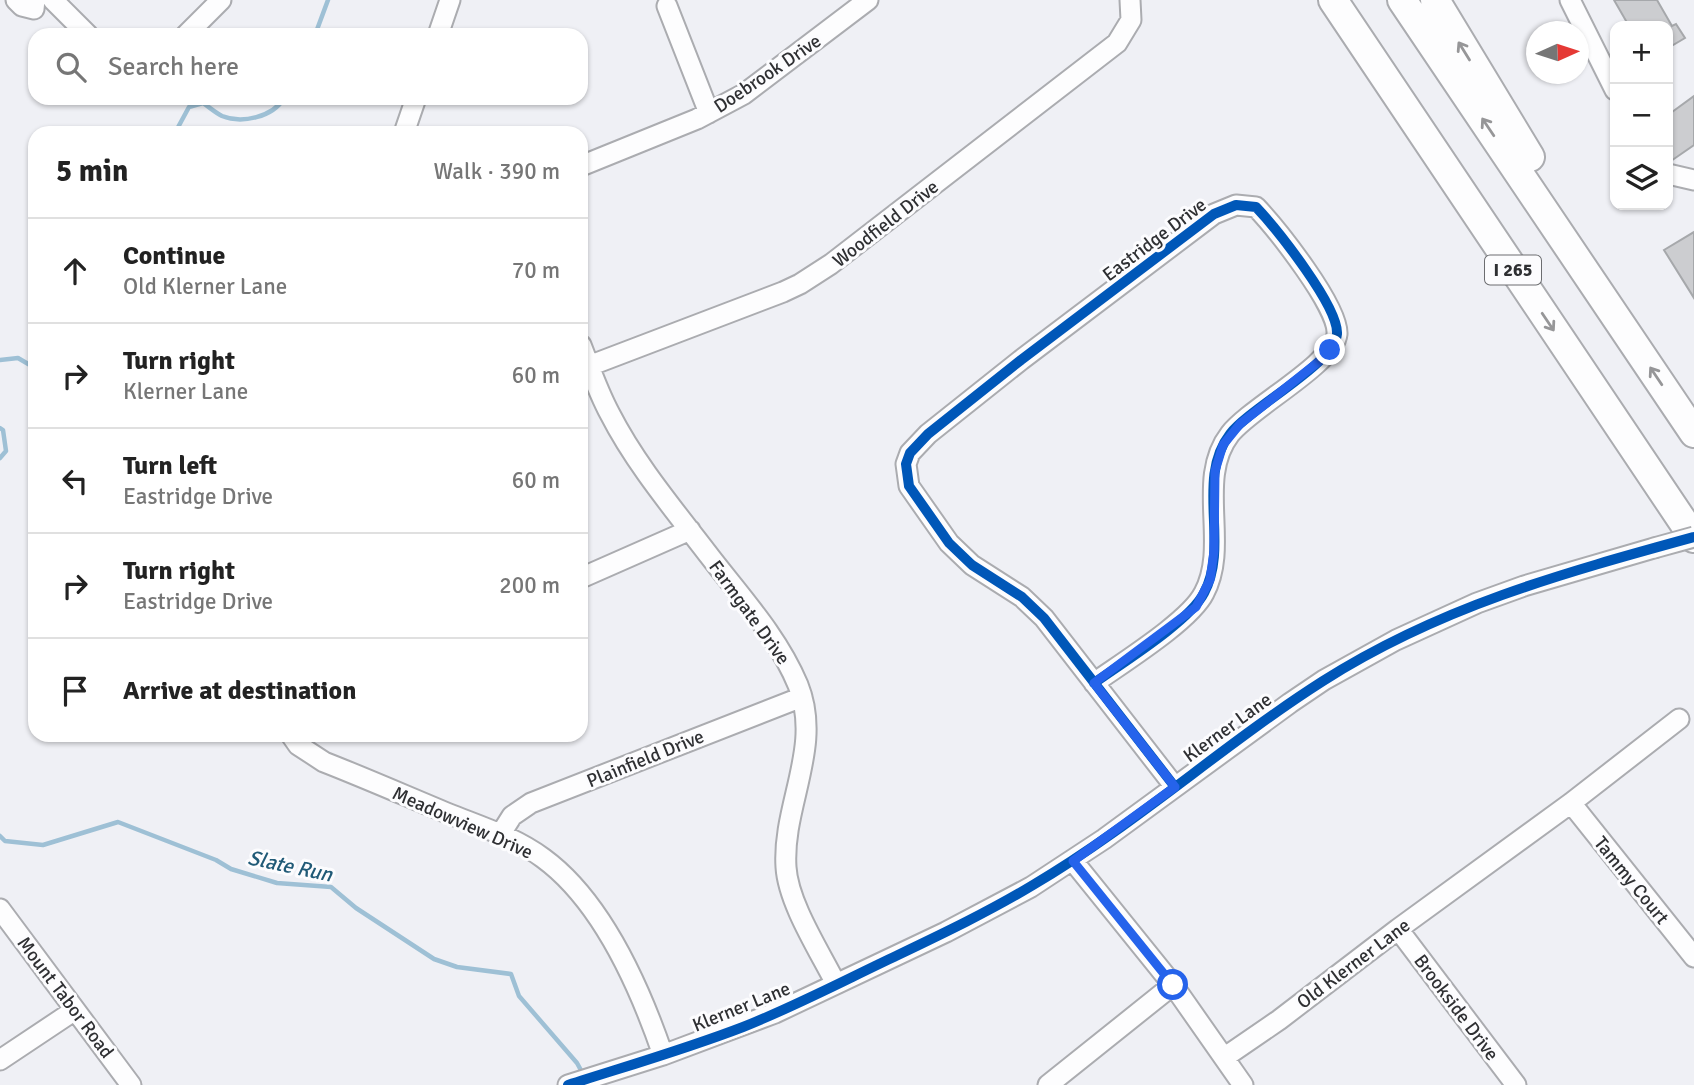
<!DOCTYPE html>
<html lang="en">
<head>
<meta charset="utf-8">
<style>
  body { margin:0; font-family:Signika,sans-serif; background:#f2f2f2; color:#222 }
  .controls { position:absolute; right:21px; top:21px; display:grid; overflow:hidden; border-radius:14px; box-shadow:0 2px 5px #0004 }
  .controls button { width:63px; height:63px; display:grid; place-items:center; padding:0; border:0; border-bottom:2px solid #e0e0e0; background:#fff; color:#222; font:35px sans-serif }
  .compass { position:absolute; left:1526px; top:21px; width:63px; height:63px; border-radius:50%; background:#fff; box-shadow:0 2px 5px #0004; rotate:87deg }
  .stop { position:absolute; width:21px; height:21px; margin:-16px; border:5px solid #2563eb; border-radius:50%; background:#fff }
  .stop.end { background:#2563eb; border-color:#fff; box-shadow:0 2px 7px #0008 }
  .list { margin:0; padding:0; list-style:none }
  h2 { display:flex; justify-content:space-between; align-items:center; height:91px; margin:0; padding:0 28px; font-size:30px }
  h2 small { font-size:23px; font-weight:400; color:#767676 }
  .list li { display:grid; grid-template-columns:46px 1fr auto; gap:21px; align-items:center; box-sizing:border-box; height:105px; padding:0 28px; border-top:2px solid #e0e0e0 }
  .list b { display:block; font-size:26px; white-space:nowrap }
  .list p { margin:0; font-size:23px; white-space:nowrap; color:#767676 }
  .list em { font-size:23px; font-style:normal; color:#767676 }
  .icon { flex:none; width:38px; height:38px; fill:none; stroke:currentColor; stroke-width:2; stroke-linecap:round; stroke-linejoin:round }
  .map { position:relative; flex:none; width:1694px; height:1085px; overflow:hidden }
  .search { position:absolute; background:#fff; box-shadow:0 2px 5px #0004; left:28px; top:28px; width:560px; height:77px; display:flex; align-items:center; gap:18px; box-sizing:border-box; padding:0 24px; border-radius:21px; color:#767676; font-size:26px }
  .panel { position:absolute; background:#fff; box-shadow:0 2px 5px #0004; left:28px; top:126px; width:560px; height:616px; border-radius:21px }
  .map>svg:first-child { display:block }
</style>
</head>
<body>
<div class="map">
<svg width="1694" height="1085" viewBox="0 0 1694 1085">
  <rect width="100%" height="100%" fill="#eff0f5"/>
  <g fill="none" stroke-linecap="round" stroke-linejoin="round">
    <path stroke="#9ec0d5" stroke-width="4.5" d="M315 35 328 0
      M170 133 176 131 189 107 203 103C209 107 216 113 222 116 242 124 273 117 284 98
      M0 360 18 358 35 368
      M0 428 3 430 6 451 0 458
      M0 836 5 841 43 845 118 822 216 860 231 869 277 883 331 887 356 908 434 959 457 967 511 974 519 996 577 1063 583 1074"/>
  </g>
  <path fill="#cccdd0" stroke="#a6a8ab" stroke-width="2" d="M1614 0H1657L1672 26 1676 24 1685 38 1668 48V26H1629Z
    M1694 96V145L1671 161 1668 157V115Z
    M1694 232V298L1664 250Z"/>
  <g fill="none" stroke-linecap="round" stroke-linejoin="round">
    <g stroke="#abacb0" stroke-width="23">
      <path id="minor" d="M16 0 22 6 34 9 35 0
        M53 0 88 35
        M1570 0 1615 90
        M667 6 709 113
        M186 35 221 0
        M438 35 450 0
        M404 133 416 98
        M581 166 697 119 744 94 868 0
        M1668 174 1694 180
        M581 345C590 368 598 392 610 414 636 465 676 512 711 558 742 598 778 637 798 685 823 747 782 805 786 867 788 903 820 952 836 984
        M581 369 783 292 800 284 831 264 1117 43 1131 20 1130 0
        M581 578 690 530
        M1094 683C1122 663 1190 621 1204 593 1230 545 1195 479 1230 434 1251 407 1334 364 1337 334 1339 307 1276 228 1256 207L1236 205 1214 214 1021 360 928 434 910 453 906 464 909 486 949 543 972 565 1022 597 1044 618 1175 787
        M291 735 298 745 324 762C365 778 406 796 447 813 479 826 515 837 543 858 602 901 640 988 663 1055
        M1571 803 1694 957
        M500 835 512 816 531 803 802 697
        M1073 861 1173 985 1243 1085
        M0 909 131 1085
        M1398 929 1516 1085
        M1225 1057 1279 1020 1398 929 1571 803 1679 719
        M0 1060 75 1010
        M568 1085 663 1055 775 1013 946 932 1031 887 1104 839 1290 703 1324 680 1396 640 1477 603 1524 586 1654 548
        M1048 1085 1173 985"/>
    </g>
    <g stroke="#abacb0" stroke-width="32">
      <path id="highway" d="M1333 0 1694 538
        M1402 0 1694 433
        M1435 0 1530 157"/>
    </g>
    <use href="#minor" stroke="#fdfdfe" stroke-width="19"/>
    <use href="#highway" stroke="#fdfdfe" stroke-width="28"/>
    <g stroke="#abacb0" stroke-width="23" stroke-linecap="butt">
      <path id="minor-bridge" d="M1654 548 1694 537"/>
    </g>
    <use href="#minor-bridge" stroke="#fdfdfe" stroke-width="19"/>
    <g stroke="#fcfcfe" stroke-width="15">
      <path id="cycleway" d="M1094 683C1122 663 1190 621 1204 593 1230 545 1195 479 1230 434 1251 407 1334 364 1337 334 1339 307 1276 228 1256 207L1236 205 1214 214 1021 360 928 434 910 453 906 464 909 486 949 543 972 565 1022 597 1044 618 1175 787
        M568 1085C627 1066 686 1049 743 1027 796 1006 847 979 898 955 944 933 990 911 1033 885 1135 825 1224 744 1323 681 1439 607 1563 573 1694 537"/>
    </g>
    <use href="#cycleway" stroke="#0057b8" stroke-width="10"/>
  </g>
  <defs><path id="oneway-shaft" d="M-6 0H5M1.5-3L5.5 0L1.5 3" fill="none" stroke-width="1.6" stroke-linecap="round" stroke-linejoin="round" transform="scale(1.75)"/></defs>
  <g stroke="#969698">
    <use href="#oneway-shaft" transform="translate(1464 51) rotate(-122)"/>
    <use href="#oneway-shaft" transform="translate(1488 127) rotate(-124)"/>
    <use href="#oneway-shaft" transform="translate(1548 322) rotate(56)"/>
    <use href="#oneway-shaft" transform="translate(1656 376) rotate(-124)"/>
  </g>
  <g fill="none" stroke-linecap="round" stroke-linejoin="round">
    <path stroke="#2563eb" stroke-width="9" d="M1173 985 1073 861 1175 787 1094 683 1196 607 1210 580 1214 551 1215 471 1223 445 1240 424 1322 359 1330 350"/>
  </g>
  <g text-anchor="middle" stroke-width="6" stroke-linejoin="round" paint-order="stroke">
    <rect fill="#fcfcfe" stroke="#6c6d70" stroke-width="2" x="1485" y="255.5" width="56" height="29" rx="5"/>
    <g font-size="18" font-weight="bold" fill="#2f3033">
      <text x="1513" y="276">I 265</text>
    </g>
    <g font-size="19" fill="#2f3033" stroke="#fcfcfe">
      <text transform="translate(767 73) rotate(-34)" y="7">Doebrook Drive</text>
      <text transform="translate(885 223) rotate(-38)" y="7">Woodfield Drive</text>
      <text transform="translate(1154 239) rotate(-37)" y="7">Eastridge Drive</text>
      <text transform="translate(750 612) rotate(54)" y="7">Farmgate Drive</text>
      <text transform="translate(1227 727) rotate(-36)" y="7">Klerner Lane</text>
      <text transform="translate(645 758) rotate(-22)" y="7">Plainfield Drive</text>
      <text transform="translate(463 822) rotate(24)" y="7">Meadowview Drive</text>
      <text transform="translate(1632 880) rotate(51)" y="7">Tammy Court</text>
      <text transform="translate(1353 963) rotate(-37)" y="7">Old Klerner Lane</text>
      <text transform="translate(66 997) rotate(53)" y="7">Mount Tabor Road</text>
      <text transform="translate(741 1006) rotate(-22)" y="7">Klerner Lane</text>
      <text transform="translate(1457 1007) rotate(53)" y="7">Brookside Drive</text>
    </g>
    <g font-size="21" font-style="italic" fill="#205a77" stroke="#fcfcfe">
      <text transform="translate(290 866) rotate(12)" y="7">Slate Run</text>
    </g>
  </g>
</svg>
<div class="controls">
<button>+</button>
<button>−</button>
<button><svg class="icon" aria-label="layers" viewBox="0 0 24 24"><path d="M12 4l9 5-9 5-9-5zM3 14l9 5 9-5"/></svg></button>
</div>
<svg class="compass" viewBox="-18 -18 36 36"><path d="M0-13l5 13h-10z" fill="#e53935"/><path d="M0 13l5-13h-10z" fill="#767676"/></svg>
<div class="stop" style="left:1173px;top:985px"></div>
<div class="stop end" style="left:1330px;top:350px"></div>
<div class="search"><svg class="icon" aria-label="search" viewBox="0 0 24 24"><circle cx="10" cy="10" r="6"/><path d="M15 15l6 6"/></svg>Search here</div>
<section class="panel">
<h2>5 min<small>Walk · 390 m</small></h2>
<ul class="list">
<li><svg class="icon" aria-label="ahead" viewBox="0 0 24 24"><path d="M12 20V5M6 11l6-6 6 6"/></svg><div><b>Continue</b><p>Old Klerner Lane</p></div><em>70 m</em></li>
<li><svg class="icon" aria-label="right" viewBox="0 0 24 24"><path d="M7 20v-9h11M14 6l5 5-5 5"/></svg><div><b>Turn right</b><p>Klerner Lane</p></div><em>60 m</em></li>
<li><svg class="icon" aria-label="left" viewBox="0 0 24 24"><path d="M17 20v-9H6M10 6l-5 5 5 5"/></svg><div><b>Turn left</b><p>Eastridge Drive</p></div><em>60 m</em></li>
<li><svg class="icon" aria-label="right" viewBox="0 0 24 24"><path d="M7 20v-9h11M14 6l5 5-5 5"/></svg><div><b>Turn right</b><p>Eastridge Drive</p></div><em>200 m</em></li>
<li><svg class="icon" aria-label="arrive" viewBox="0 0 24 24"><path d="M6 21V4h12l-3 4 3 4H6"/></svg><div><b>Arrive at destination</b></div></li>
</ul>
</section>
</div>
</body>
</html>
